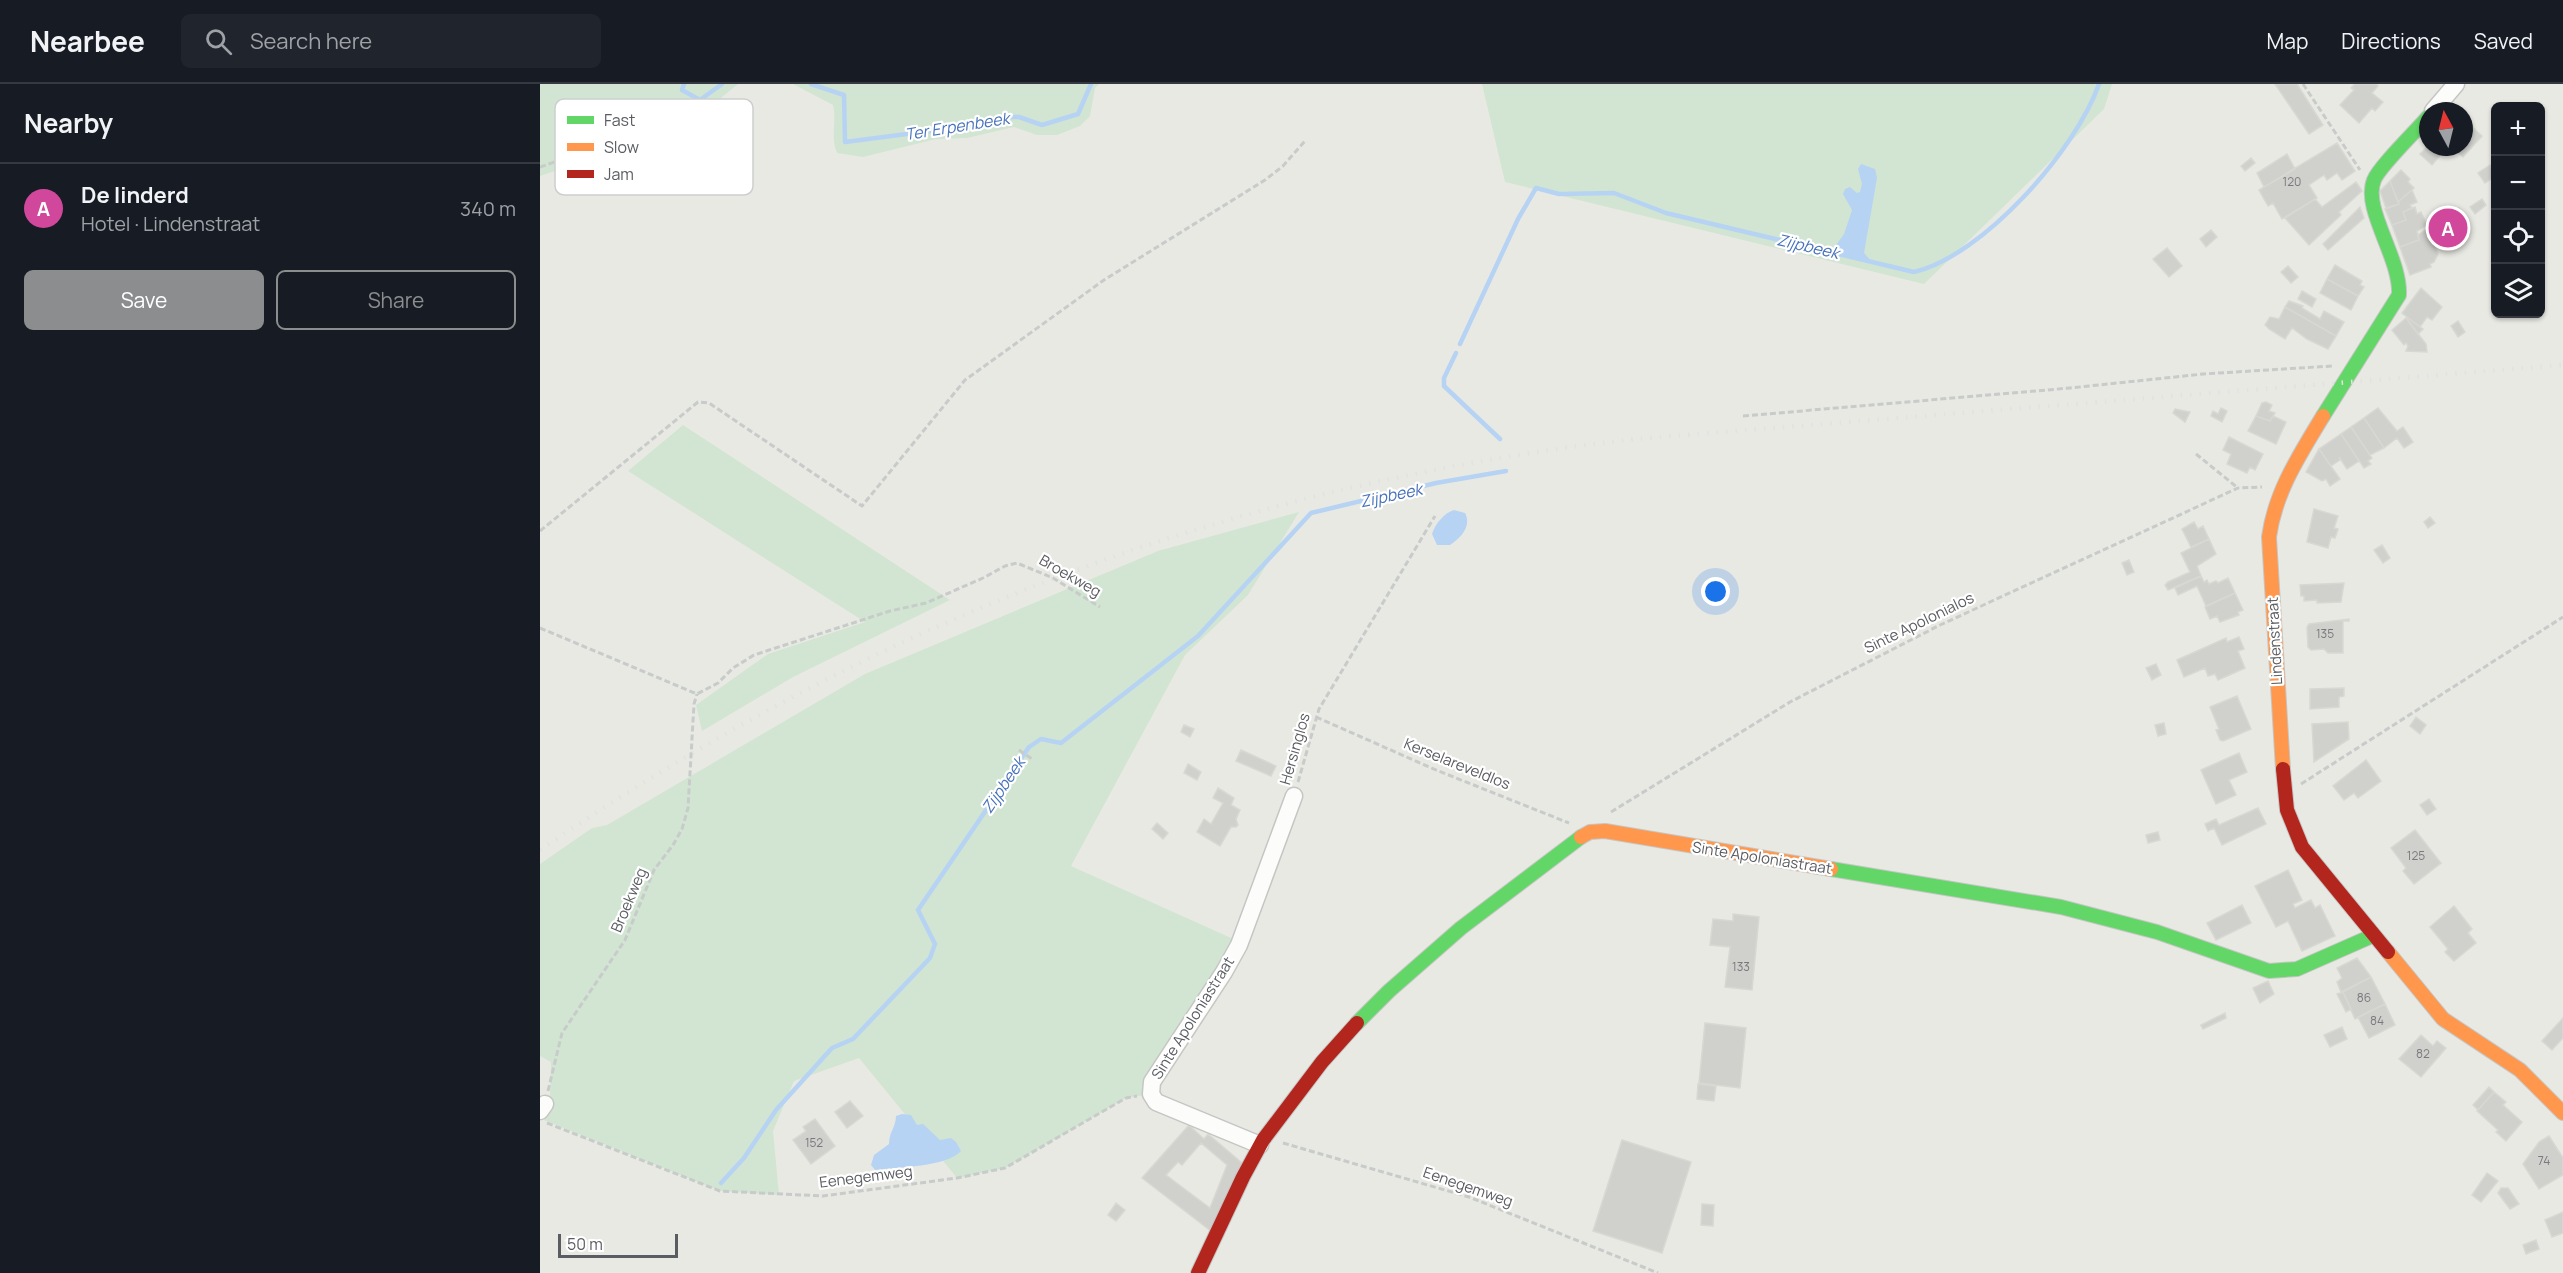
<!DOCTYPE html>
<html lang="en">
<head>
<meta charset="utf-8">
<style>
  body { margin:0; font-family:Manrope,sans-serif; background:#20242c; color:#f1f3f6 }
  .controls { position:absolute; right:18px; top:18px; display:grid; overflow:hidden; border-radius:9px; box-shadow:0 2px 4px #0004 }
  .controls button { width:54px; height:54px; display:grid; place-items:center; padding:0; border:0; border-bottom:2px solid #363941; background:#171b24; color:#f1f3f6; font:30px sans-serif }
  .compass { position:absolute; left:1879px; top:18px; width:54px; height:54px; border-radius:50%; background:#171b24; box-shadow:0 2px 4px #0004; rotate:353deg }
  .scale { position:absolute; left:18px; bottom:15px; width:120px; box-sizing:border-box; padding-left:6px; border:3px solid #595c61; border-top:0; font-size:16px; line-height:21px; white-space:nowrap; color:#595c61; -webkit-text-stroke:4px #fff; paint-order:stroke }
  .you { position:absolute; left:1176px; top:508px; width:21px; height:21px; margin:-15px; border:4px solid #fff; border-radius:50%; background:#1a73e8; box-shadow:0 0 0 9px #1a73e833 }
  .badge { display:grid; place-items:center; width:39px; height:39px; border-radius:50%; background:#8b8d8f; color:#fff; font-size:20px; font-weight:700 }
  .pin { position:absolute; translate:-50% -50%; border:3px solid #fff; box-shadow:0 2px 6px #0006 }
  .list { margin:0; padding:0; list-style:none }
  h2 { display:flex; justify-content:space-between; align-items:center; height:78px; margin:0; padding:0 24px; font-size:26px }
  h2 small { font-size:20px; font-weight:400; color:#9ea1a6 }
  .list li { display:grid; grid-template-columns:39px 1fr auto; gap:18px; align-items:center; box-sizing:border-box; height:90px; padding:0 24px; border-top:2px solid #363941 }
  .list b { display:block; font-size:22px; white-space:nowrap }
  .list p { margin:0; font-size:20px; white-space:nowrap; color:#9ea1a6 }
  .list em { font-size:20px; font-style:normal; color:#9ea1a6 }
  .actions { display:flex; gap:12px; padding:18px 24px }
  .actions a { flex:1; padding:14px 0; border:2px solid #8b8d8f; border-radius:9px; text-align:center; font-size:21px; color:#8b8d8f }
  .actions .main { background:#8b8d8f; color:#fff }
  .icon { flex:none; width:33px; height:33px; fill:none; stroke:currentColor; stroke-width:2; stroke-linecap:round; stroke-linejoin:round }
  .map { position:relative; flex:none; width:2023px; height:1189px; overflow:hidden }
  header { display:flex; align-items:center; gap:36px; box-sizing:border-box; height:84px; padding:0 30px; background:#171b24; border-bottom:2px solid #363941 }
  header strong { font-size:28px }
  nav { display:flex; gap:33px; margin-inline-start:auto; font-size:21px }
  .search { width:420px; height:54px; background:#20242c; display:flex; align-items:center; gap:15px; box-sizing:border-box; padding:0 21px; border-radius:9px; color:#9ea1a6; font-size:22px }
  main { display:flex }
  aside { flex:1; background:#171b24 }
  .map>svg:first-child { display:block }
</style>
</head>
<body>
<header>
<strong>Nearbee</strong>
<div class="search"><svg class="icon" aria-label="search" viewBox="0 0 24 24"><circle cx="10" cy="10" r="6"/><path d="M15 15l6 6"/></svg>Search here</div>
<nav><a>Map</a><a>Directions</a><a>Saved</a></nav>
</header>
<main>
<aside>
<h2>Nearby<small></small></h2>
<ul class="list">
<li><span class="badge" style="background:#d1479c">A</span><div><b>De linderd</b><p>Hotel · Lindenstraat</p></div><em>340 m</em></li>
</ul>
<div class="actions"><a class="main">Save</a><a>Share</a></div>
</aside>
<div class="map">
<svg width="2023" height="1189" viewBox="0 0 2023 1189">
  <rect width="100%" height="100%" fill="#e9e9e4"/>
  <path fill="#d1e5d2" d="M0 0H198L170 23 87 63 0 92Z
    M253 0H559L555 4 550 32 540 42 517 51H497L474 43 427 54 396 55 323 73 297 69C290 52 297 39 293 21Z
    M942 0H1572L1564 25 1384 200 965 98Z
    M143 341 410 516 253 593 162 647 156 621 228 570 325 538 88 387Z
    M759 428 708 511 645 571 531 782 700 858 611 1010 586 1014 465 1084 417 1094 319 974 254 997 233 1047 239 1111 180 1107 4 1036 10 1011 11 978 0 972V780L52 744 67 741 325 590 618 467Z"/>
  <path fill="#b7d3f3" d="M1321 80 1335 85 1337 94 1324 169 1332 178 1291 168 1304 150 1312 126 1303 110 1305 105 1310 103 1317 109 1320 108 1322 100 1318 85Z
    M914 426 925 429C932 442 921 454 910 461H897L892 450C895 440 904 429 914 426Z
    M362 1030 371 1031 377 1041 383 1040 400 1056 411 1054 416 1058 421 1067C407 1083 357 1083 335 1086L331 1081 334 1071 349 1060C349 1048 356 1043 356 1032Z"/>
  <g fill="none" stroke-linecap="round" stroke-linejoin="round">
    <path stroke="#b7d3f3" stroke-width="4.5" d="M144 0 142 6 160 16 182 0
      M271 0 304 11 305 58 436 41 459 33H479L502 41 538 30 551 0
      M920 260 978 135 996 104 1019 110 1074 109 1126 129 1374 188C1443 172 1536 66 1559 0
      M916 269 904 294V302L960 355
      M181 1099 204 1074 236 1026 292 964 313 955 390 874 395 860 378 826 489 663 501 655 521 659 658 552 771 429 896 399 966 387"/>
  </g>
  <path fill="#d0d0cd" stroke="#d8d8d3" stroke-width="1.5" fill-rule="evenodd" d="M1735 0H1757L1783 41 1769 50Z
    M1815 0H1836L1838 2 1832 9 1843 18 1835 27 1832 24 1819 39 1800 21 1814 6 1811 4Z
    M1924 35 1942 52 1923 73 1912 63H1924Z
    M1797 59 1815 87 1802 96 1797 89 1787 96 1784 91 1769 101 1777 114 1742 135 1733 119 1728 122 1719 106Z
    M1887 63 1892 67 1895 63 1902 69 1892 81 1880 70Z
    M1747 70 1755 85 1724 103 1717 89Z
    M1711 74 1715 79 1705 87 1701 82Z
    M1950 81 1956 92 1945 99 1938 89Z
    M1861 86 1870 95 1868 98 1874 104 1858 118 1850 97Z
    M1850 97 1859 120 1846 124 1840 107Z
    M1816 98 1822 107 1799 128 1801 131 1769 161 1745 134 1775 115 1782 123Z
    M1872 106 1877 118 1870 121 1872 124 1863 128 1866 136 1852 141 1845 125 1859 120 1858 118Z
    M1942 115 1946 121 1935 130 1930 123Z
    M1820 123 1824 134 1788 166 1783 160Z
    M1875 123 1877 130 1881 128 1887 141 1877 147 1879 156 1860 163 1852 141 1866 136 1863 128Z
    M1919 124 1925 133 1917 137 1911 129Z
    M1910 132 1916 141 1900 152 1899 150 1892 153 1898 170 1894 178 1890 180 1891 183 1870 191 1860 163 1879 156 1878 151 1904 133 1906 135Z
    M1671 146 1677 153 1666 163 1660 155Z
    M1627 164 1642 182 1629 193 1613 175Z
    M1795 181 1822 197 1820 201 1824 203 1818 212 1787 195Z
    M1748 182 1758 193 1751 199 1741 188Z
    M1787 195 1818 212 1811 226 1780 209Z
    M1881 204 1902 223 1892 236 1887 233 1880 243 1862 229Z
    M1762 207 1776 215 1772 223 1758 215Z
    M1749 217 1763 222 1762 224 1780 235 1784 227 1804 238 1796 252 1745 223Z
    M1745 223 1796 252 1788 265 1767 255 1752 244 1745 255 1729 245 1725 241 1730 233 1739 235Z
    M1867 233 1883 245 1878 250 1866 234Z
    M1866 234 1886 260 1887 268 1866 267 1868 262 1866 259 1864 261 1852 246Z
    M1918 237 1925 248 1918 253 1911 242Z
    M1726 318 1732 321 1729 327 1735 329 1730 337 1716 332 1722 319Z
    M1681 324 1687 327 1682 338 1671 332 1673 327 1678 330Z
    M1838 324 1857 347 1863 343 1873 358 1864 364 1857 354 1844 364 1824 334Z
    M1635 325 1650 328 1645 338 1633 329Z
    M1716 332 1730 337 1733 332 1746 338 1736 360 1708 347Z
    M1824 334 1844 364 1830 371 1811 343Z
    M1811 343 1832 374 1828 377 1831 380 1824 384 1801 350Z
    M1801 350 1819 377 1807 385 1799 373 1800 376 1791 382 1779 365Z
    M1689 353 1723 370 1715 386 1710 383 1707 389 1687 380 1691 370 1683 366Z
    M1779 365 1800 395 1790 402 1786 395 1782 397 1766 388Z
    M1774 425 1798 432 1794 444 1798 445 1795 454 1791 453 1788 464 1767 458Z
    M1890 433 1895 439 1888 444 1884 438Z
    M1654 438 1658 445 1663 442 1669 455 1651 463 1642 445Z
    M1669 455 1676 470 1657 482 1661 492 1628 506 1625 501 1628 498 1650 488 1641 469Z
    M1842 461 1850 474 1843 479 1834 466Z
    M1589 476 1594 488 1587 491 1582 479Z
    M1661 492 1664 498 1667 496 1669 500 1676 497 1678 499 1688 494 1695 509 1666 522 1657 502 1638 511 1635 504Z
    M1804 499 1801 518 1777 519V516L1764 517V512H1761L1760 501Z
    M1695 509 1703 526 1698 528 1699 531 1680 538 1677 532 1670 535 1665 523Z
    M1809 535V537H1803V569H1788L1784 565 1771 566 1768 563 1767 543 1769 540Z
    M1699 553 1704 565 1698 567 1705 584 1678 596 1675 590 1668 592 1665 584 1644 593 1637 576 1686 554 1687 558Z
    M1616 580 1621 591 1612 596 1606 584Z
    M1804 604V612L1799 613V623L1770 625V605Z
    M1697 612 1711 645 1683 657 1680 656 1676 646 1679 645 1670 623Z
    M1876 633 1886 641 1880 650 1870 642Z
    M1808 638 1809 655 1774 678 1772 640Z
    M1624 639 1626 650 1618 652 1615 641Z
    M644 641 654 645 650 653 641 648Z
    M701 666 736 682 731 692 696 677Z
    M1699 669 1707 688 1689 696 1696 711 1676 720 1661 686Z
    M1826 676 1841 697 1818 714 1814 709 1804 716 1793 702Z
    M648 680 661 688 657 696 644 689Z
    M678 704 694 714 691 721 700 726 696 735 698 741 696 743H691L680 762 657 748 664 735 671 740 683 719 673 714Z
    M1889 715 1896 725 1887 731 1880 721Z
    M1718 724 1726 740 1682 761 1674 744 1668 747 1665 740 1676 735 1679 741Z
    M617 739 628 749 623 755 612 745Z
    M1875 746 1901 779 1874 800 1863 787 1866 784 1851 764Z
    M1618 748 1620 756 1608 759 1606 751Z
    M1748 786 1762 816 1753 820 1755 824 1771 816 1775 824 1780 821 1795 852 1762 867 1748 837 1736 843 1715 802Z
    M1702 821 1711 839 1676 856 1667 839Z
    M1914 822 1932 845 1928 849 1936 859 1914 877 1905 868 1908 865 1890 843Z
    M1193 830 1219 833 1212 906 1185 903 1190 863 1170 861 1173 835 1193 837Z
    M1817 874 1831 893 1801 908 1797 898 1802 894 1797 884Z
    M1831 893 1845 920 1815 935 1803 908Z
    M1728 897 1734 910 1720 919 1713 904Z
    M1803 908 1811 925 1806 928 1797 910Z
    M1845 920 1855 941 1829 954 1818 933Z
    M1685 929 1686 934 1663 945 1661 941Z
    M2023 934V954L2012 966 2002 957Z
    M1165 939 1206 944 1200 1004 1159 999Z
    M1802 943 1807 955 1790 963 1784 951Z
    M1881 951 1893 962 1897 957 1906 964 1881 993 1859 975Z
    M1158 1000 1176 1002 1174 1017 1157 1015Z
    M1949 1003 1954 1008 1938 1026 1933 1021Z
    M1954 1008 1966 1018 1963 1021 1982 1038 1966 1057 1956 1048 1958 1046 1937 1027Z
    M310 1017 323 1032 307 1044 295 1028Z
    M275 1035 295 1062 271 1080 253 1056 266 1047 263 1043Z
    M649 1041 664 1055 668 1050 702 1079 671 1147 602 1094ZM661 1059 687 1081 670 1124 626 1091 638 1078 642 1081Z
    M2009 1052 2023 1074V1091L1999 1105 1983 1080 1999 1058Z
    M1082 1056 1151 1078 1122 1169 1053 1147Z
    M1947 1089 1958 1097 1941 1118 1932 1111Z
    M1961 1104H1968L1979 1120 1970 1125 1958 1109Z
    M576 1119 585 1126 576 1137 568 1131Z
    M1162 1120 1174 1121 1173 1142 1161 1141Z
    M2023 1128V1149L2012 1153 2005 1136Z
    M1996 1156 1999 1165 1986 1170 1983 1161Z"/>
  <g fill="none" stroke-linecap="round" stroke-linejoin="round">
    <g stroke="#c5c6c4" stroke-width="19">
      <path id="street" d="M1893 27 1916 0
        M0 1027 5 1020
        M720 1061 616 1018 611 1010 612 998 684 888 699 861 754 712"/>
    </g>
    <g stroke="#c6c6c5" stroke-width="16">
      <path id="fast" d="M1783 332 1859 211C1861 174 1822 125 1834 96 1839 83 1877 46 1888 33
        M1291 785 1521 823 1617 848 1729 887 1757 885 1832 852
        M817 939 849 907 921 844 1041 753"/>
    </g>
    <g stroke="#c6c6c5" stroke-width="16">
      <path id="slow" d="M1743 685 1729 453C1735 408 1760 370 1783 332
        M1041 753 1050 748 1065 747 1291 785
        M1848 868 1903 935 1980 986 2023 1029"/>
    </g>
    <g stroke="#c6c6c5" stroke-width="16">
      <path id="jam" d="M1743 685 1747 726 1762 763 1848 868
        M658 1189 703 1093 723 1056 782 978 817 939"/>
    </g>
    <path stroke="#c7cbc9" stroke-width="3" stroke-dasharray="6 3" stroke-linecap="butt" d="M1763 0 1820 86
      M0 83 93 51
      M1203 332 1530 304 1663 290 1792 282
      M1656 370 1698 404
      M0 447 158 318 169 319 322 422 425 296 564 196 725 96 743 82 765 57
      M0 544 157 610 178 599 193 584 214 571 350 527 386 519 443 494 465 482 477 479 513 494 560 523
      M776 633 896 686 1029 739
      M479 666 492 675
      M758 698 779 625 895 432
      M1761 700 2023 533
      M1071 728 1250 618 1400 541 1698 404 1722 403
      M8 1007 22 949 85 856 114 786 133 761 142 745 148 724 154 620 157 610
      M7 1039 180 1107 283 1112 417 1094 465 1084 586 1014 597 1012
      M743 1059 929 1113 1118 1189"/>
    <use href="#street" stroke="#fcfcfb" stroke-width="16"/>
    <use href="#fast" stroke="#63d668" stroke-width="14"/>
    <use href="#slow" stroke="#ff974d" stroke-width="14"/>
    <use href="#jam" stroke="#b3261e" stroke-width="14"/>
    <path stroke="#e1e2e1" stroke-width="4.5" stroke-dasharray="1.5 8" stroke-linecap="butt" d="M0 766C337 536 690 401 1095 355L2023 281"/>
  </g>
  <g text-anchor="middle" stroke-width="4.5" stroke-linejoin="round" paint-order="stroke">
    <g font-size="12" fill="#787a7d">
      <text x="1752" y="102">120</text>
      <text x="1785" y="554">135</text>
      <text x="1876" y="776">125</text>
      <text x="1201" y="887">133</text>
      <text x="1824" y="918">86</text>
      <text x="1837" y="941">84</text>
      <text x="1883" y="974">82</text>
      <text x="274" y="1063">152</text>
      <text x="2004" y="1081">74</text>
    </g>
    <g font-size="15" fill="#595c61" stroke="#fff">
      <text transform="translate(530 492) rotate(30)" y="5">Broekweg</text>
      <text transform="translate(1379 539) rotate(-26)" y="5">Sinte Apolonialos</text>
      <text transform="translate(1735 557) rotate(-93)" y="5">Lindenstraat</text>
      <text transform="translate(755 665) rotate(-74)" y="5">Hersinglos</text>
      <text transform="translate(917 680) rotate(22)" y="5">Kerselareveldlos</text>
      <text transform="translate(1222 774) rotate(9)" y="5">Sinte Apoloniastraat</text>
      <text transform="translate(89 816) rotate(-67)" y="5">Broekweg</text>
      <text transform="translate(653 934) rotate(-58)" y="5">Sinte Apoloniastraat</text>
      <text transform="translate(326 1093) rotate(-7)" y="5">Eenegemweg</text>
      <text transform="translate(928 1103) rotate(19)" y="5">Eenegemweg</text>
    </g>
    <g font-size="16" font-style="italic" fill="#4771bb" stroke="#fff">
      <text transform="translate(417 42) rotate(-9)" y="6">Ter Erpenbeek</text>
      <text transform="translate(1268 162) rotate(13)" y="6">Zijpbeek</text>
      <text transform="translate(851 411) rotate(-12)" y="6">Zijpbeek</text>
      <text transform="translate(463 701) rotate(-56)" y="6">Zijpbeek</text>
    </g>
  </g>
  <rect x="15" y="15" width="198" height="96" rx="9" fill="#fff" stroke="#cdced0" stroke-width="1.5"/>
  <rect x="27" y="32" width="27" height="8" fill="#63d668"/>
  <rect x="27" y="59" width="27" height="8" fill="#ff974d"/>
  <rect x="27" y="86" width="27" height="8" fill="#b3261e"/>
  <g font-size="16" fill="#595c61">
    <text x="64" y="42">Fast</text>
    <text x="64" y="69">Slow</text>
    <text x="64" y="96">Jam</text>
  </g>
</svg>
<div class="controls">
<button>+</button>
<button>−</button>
<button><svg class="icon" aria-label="locate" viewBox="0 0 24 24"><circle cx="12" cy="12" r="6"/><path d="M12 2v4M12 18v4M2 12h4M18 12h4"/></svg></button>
<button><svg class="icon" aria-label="layers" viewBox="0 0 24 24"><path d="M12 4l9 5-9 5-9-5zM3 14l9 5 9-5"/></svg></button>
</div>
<svg class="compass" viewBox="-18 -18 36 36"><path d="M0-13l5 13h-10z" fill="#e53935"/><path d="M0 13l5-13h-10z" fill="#9ea1a6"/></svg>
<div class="scale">50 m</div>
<div class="you"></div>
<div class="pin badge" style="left:1908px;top:144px;background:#d1479c">A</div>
</div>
</main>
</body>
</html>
